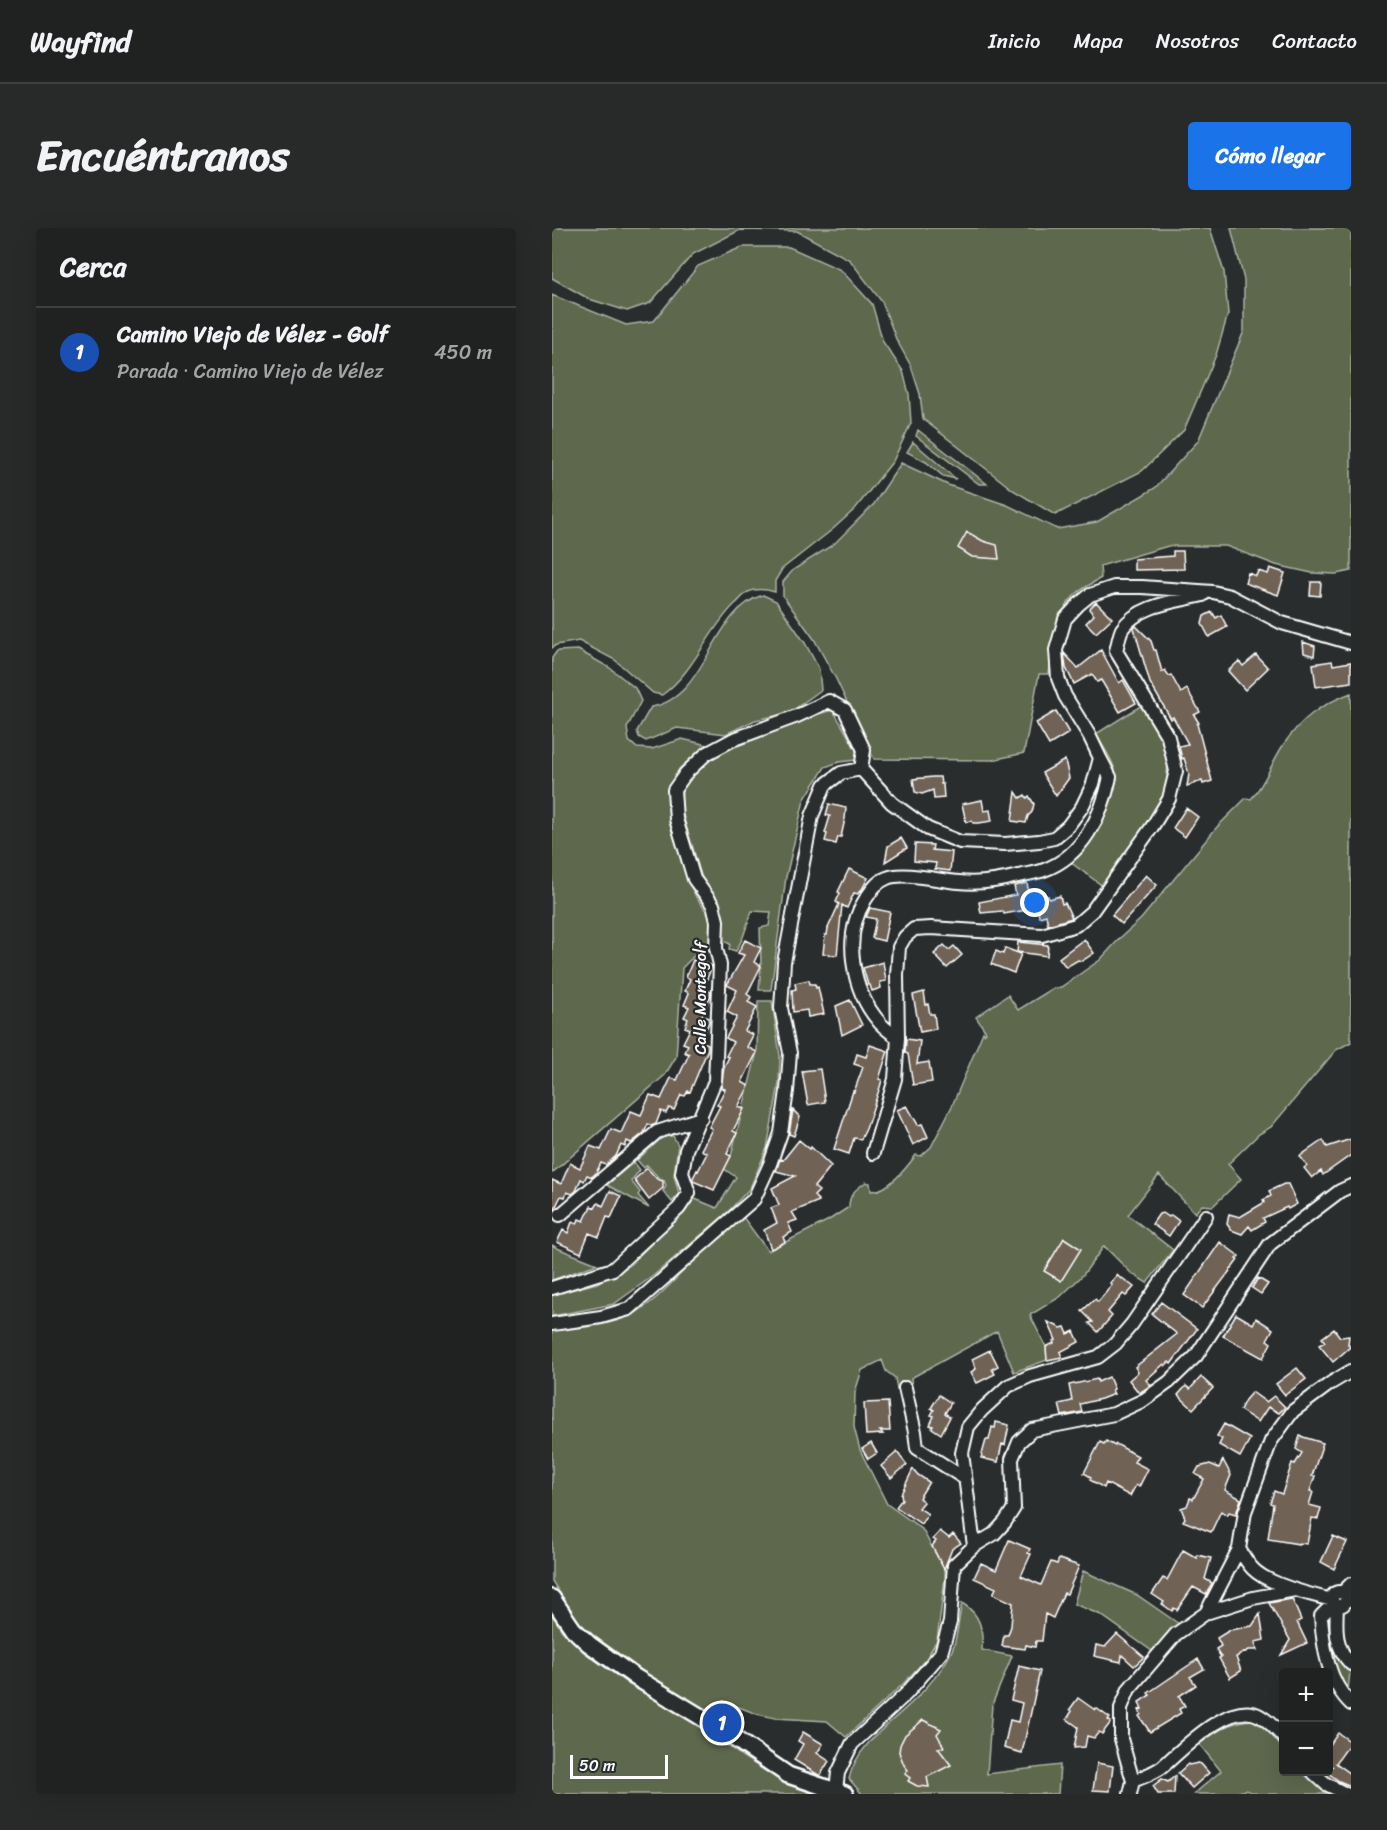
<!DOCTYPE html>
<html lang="es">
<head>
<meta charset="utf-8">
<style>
  body { margin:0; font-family:Sriracha,sans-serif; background:#282a2a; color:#f1f3f6 }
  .controls { position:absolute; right:18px; bottom:18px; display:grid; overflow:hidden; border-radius:6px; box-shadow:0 6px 24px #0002 }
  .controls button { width:54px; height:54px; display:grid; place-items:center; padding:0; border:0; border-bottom:2px solid #3d3f40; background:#202222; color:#f1f3f6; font:30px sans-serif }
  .scale { position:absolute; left:18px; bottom:15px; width:98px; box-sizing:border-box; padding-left:6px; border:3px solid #fff; border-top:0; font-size:16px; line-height:21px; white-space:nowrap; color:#fff; -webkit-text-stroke:4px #2a2d2e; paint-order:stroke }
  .you { position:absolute; left:483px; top:675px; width:21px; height:21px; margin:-15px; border:4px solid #fff; border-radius:50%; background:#1a73e8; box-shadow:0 0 0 9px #1a73e833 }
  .badge { display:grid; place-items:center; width:39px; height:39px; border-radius:50%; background:#1a73e8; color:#fff; font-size:20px; font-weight:700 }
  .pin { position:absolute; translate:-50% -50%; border:3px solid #fff; box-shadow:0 2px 6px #0006 }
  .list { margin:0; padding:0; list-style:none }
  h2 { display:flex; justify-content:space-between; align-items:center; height:78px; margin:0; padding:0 24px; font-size:26px }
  h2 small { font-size:20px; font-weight:400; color:#a2a4a5 }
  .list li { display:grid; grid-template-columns:39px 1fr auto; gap:18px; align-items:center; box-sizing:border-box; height:90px; padding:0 24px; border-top:2px solid #3d3f40 }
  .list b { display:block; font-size:22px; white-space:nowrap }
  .list p { margin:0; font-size:20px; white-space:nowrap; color:#a2a4a5 }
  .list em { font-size:20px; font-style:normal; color:#a2a4a5 }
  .map { position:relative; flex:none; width:799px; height:1566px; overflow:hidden; border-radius:6px }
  header { display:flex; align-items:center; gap:36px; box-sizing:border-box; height:84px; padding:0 30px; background:#202222; border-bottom:2px solid #3d3f40 }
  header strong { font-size:28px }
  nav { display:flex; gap:33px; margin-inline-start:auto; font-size:21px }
  .intro { display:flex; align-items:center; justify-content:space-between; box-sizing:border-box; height:144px; padding:0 36px }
  h1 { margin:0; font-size:42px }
  .button { padding:15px 27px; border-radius:6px; background:#1a73e8; color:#fff; font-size:21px; font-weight:700 }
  main { display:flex; gap:36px; padding:0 36px }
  aside { flex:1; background:#202222; border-radius:6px; box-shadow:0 6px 24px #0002 }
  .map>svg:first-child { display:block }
</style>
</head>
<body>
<header>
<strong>Wayfind</strong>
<nav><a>Inicio</a><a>Mapa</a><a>Nosotros</a><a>Contacto</a></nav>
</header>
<div class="intro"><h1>Encuéntranos</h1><a class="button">Cómo llegar</a></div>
<main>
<aside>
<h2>Cerca<small></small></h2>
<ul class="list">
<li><span class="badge" style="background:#1a4fb4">1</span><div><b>Camino Viejo de Vélez - Golf</b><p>Parada · Camino Viejo de Vélez</p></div><em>450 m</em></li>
</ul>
</aside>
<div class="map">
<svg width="799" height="1566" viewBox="0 0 799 1566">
  <rect width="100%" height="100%" fill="#2a2d2e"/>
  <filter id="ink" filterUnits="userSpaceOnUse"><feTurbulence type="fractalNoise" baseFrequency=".0167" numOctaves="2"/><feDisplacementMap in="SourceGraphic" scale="12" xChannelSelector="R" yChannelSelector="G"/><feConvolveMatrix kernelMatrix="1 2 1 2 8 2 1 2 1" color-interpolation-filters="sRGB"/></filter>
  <g filter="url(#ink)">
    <path fill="#5d674e" stroke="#aeb3a6" stroke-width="1.5" d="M0 0H658L672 44 676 86 664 127 632 202 590 243 503 287 461 262 371 191 368 166 359 138 344 111 330 74 298 32 245 3 188 2 141 26 98 75 75 83 37 71 0 50Z
      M679 0H799V343L784 346 760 345 724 337 674 318H616L548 338 549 350C541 355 531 360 524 366 502 386 501 419 497 446H487L472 525 440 532 322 531 284 451 262 411 231 368V354L241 342 282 316 322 276 349 235 396 257 455 277 505 301 545 294 603 260 646 213 692 103V52Z
      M190 19H237L289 42 320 76 331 114 351 143 357 166 359 195 341 233 303 281 281 301 230 341 223 353V364C213 361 205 360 196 364 191 367 187 373 182 377 155 404 142 444 110 467L101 465 63 432 27 413 4 417 0 420V67L74 97 102 93 146 38Z
      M366 202 435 256H427L364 208Z
      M361 214 404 251 391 248 374 234 355 224Z
      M211 367 224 373 253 415 267 441 269 462 237 485 203 492 174 506 125 500 94 513 87 509 85 503 99 479C156 470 158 383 211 367Z
      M26 422 58 440 83 460 89 473 75 500 77 513 85 520 100 521 130 511 155 517 127 541 116 562 117 594 137 654 144 669 157 687 160 723 144 726 130 740 124 829 113 847 0 945V430L5 423Z
      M799 465V814L784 822 719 899 707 906 676 936 689 951 661 978 650 977 643 985 607 947 576 987 621 1022 595 1055 579 1045 552 1018 531 1047 508 1069 478 1087 494 1119 495 1132 462 1144 445 1103 359 1150 360 1159 345 1162 343 1150 334 1143 330 1132 310 1142 303 1164 302 1199 308 1222 335 1276 370 1301 393 1343V1350L385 1412 374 1431 351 1456 294 1509 275 1493 223 1490 205 1486 171 1473 165 1488 95 1447 38 1406 26 1394 0 1353V1102C27 1100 61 1098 85 1084 108 1070 124 1050 143 1031 158 1016 175 1003 191 989L216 1023 277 992 297 979C297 966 304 961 314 954L318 955 319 963C336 964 355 939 364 927L369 928 379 919 400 878 431 804 432 806 434 804 424 789 456 767 466 782 500 761 509 759 548 732 569 709 589 691 665 599 694 570 699 571C713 556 719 536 730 519 748 491 768 477 799 465Z
      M590 477 614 520 616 532 614 563 604 582 552 659 518 634C528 626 537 617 543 606 550 593 565 563 564 549 563 534 551 519 544 506Z
      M281 482 304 522V532L287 534 273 539 252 572 234 649 219 762H207L209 738 208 700 217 698 219 684 200 683 191 709 184 723 177 721 178 716 170 712 171 693 164 677 152 657 128 577 131 557 150 537 179 519 251 490Z
      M206 773H220L228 828 227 856 215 920 198 960 175 985 101 1048 62 1076 0 1088V1067L45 1055 77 1038 143 971 165 980 184 949 172 941 179 928 205 824Z
      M116 908H121L126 917 122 947 127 966 120 974 111 963 114 958 112 952 106 949 95 937 92 940 85 932 111 909Z
      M82 934 88 942 79 953 88 964 86 967 97 980 55 957Z
      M0 1017 5 1020 45 1036 0 1052Z
      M531 1343 585 1367 627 1396 600 1423 549 1387 522 1376Z
      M410 1375C429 1387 431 1401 430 1422L460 1428 440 1477 435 1546 508 1537 506 1566H310L297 1551C305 1513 347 1491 371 1463 383 1450 397 1433 402 1417 406 1404 407 1388 410 1375Z
      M0 1386 10 1403 76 1456 149 1498 191 1529 231 1554 264 1566H0Z
      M775 1403C780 1420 786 1432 798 1444L796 1462C782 1445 778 1425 775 1403Z
      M700 1492 714 1499 731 1521 732 1544H750L774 1566H706L693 1562 680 1566H642L669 1543 647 1516C664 1504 679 1493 700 1492Z"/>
    <path fill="#6f6355" stroke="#fff" stroke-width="1.5" d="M415 304 431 313 445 317 447 331 420 329 406 320Z
      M621 323H631L632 341 582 342V331L621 328Z
      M718 340 733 345 726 367 693 355 696 345 704 348 706 343 716 346Z
      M759 354H769L768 368 758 367Z
      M544 374 560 390 544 405 534 395 542 387 537 381Z
      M660 384 664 390 669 387 675 399 657 409 650 396 652 388Z
      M584 398 599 413 602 422H604L610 444 613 442 617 448 619 447 629 465 635 461 648 484 642 487 647 495 645 496 660 553 651 556 650 553 635 558 637 546 632 530 630 531 627 518 636 516 621 489 619 491 598 455 582 400Z
      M751 414 763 418 762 428 752 425Z
      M549 422 567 455 571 452 584 475 568 484 549 452 545 454 540 446 522 456 514 440 512 425 526 440Z
      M704 427 716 440 693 462 676 443 687 433 691 438Z
      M780 433 781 437 799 434V454L764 459 761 436Z
      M504 483 517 505 497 517 484 495Z
      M513 532 517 550 504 568 490 545Z
      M381 549H388L389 556H391L392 570 382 571 381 562 370 566 363 564 361 551Z
      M464 564 468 570 473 567 475 570 477 568 482 576 480 584 476 588 474 595 460 593Z
      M430 572 432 583 438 582 440 593 427 595H421L420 593 414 594 410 576Z
      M277 576 294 580 293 591 289 609H286L284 616 273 613 275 606 273 605 278 588 274 587Z
      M634 580 646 589 633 609 621 600Z
      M349 610 355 620 333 634 336 618Z
      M363 616 381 617 380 622 400 624 398 643 383 641 384 635 362 633Z
      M297 641 316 650 309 663 308 662 306 666 302 665 295 680 290 677 285 727 271 726 273 707H275L276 700 287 676 284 674 288 665 286 664Z
      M594 647 605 657 570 696 560 687Z
      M475 655 478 671 489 668 490 670 496 668 497 671 508 668 510 676 513 675 520 690 496 697 494 687 487 689 486 680 452 686 451 683 429 685 427 674 464 667 462 658Z
      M318 680 338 684 332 713 320 710 324 691 314 689Z
      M532 711 542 725 530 733 526 732 514 739 507 730Z
      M193 712 209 720 202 734 209 738 195 766 199 769 196 774 205 779 193 803 201 807 195 819 205 824 190 854 197 858 186 879 192 881 181 903 185 905 175 926 179 928 162 962 141 953V950L145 942 146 943 155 925 149 922 160 901 157 899 168 878 165 877 173 861 169 860 172 839 177 829 174 828 181 814 174 810 185 789 175 784 185 762 175 757 192 727 186 725Z
      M466 714 496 717 495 728 465 724Z
      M392 717 397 722 402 718 410 727 395 740 382 726Z
      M453 720 469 726 462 745 439 736 444 723 451 726Z
      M141 732 147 735 148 733 160 738 151 761 159 764 158 769 150 787 157 790V794L149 813 156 816V821L138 864 136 863 133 868 129 867 122 882 117 880 114 885 109 883 104 896 99 898 96 896 92 905 79 915 75 913 73 919 69 917 64 928 54 937 49 935 44 945 40 949 35 947 32 953 29 951 24 963 20 966 15 964 13 969 9 968 0 986V952L9 956 18 935 28 940 38 918 49 922 59 901 69 905 79 883 89 887 98 867 109 871 119 850 125 852 137 826 132 824 136 817 131 815 138 801 133 799 136 791 132 789 137 779 132 777 137 765 133 763 138 751 134 749Z
      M331 734 334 753 328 754 329 760 320 763 318 757H316L311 740Z
      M257 752 258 756H263L264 760 266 759 272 786 256 789 255 782 241 784 240 762 244 761 243 755Z
      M372 764 374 777 376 776 378 786H382L384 801 368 804 361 767Z
      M298 772 310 797 290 807 284 778Z
      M354 811 368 813 365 836 377 834 380 854 361 857 356 826 353 825Z
      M318 817 336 823 327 851 330 852 328 859 314 901 309 911 302 910 297 926 282 921 301 863 302 864 311 839 302 836 305 826 314 829Z
      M268 841 273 874 256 877 250 843Z
      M355 878 366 897 370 896 376 909 361 917 345 882Z
      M241 882 248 889 242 908 237 906Z
      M799 911V927L771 947 769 943 760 950 752 940 755 938 748 928 771 912 775 919Z
      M247 912 258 921 259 919 279 938 262 959 267 963 262 968 267 973 240 984 245 992 236 995 240 1004 231 1009 233 1014 219 1021 212 1002 225 995 219 980 227 977 220 960 243 948 224 943 228 931 231 932Z
      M95 940 105 951 111 953V960L97 972 82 952Z
      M732 956H736L745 976 736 981 735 979 711 990 713 994 700 1002 697 998 690 1006 679 1002 675 996 677 986 688 989 713 974 711 972 719 968 717 963Z
      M58 963 69 968 59 990 55 989 47 1009 37 1005 29 1025 5 1014 11 1002 16 1005 20 994 25 996 27 991 32 993 39 978 43 980 46 975 51 978Z
      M611 985 617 989 619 987 627 993 617 1008 600 996 607 986Z
      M512 1010 529 1021 509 1053 492 1043Z
      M668 1014 687 1028 684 1031 686 1032 650 1080 632 1067Z
      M565 1047 569 1051 570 1050 582 1059 574 1068 571 1066 556 1084 560 1088 546 1104 537 1095 541 1094 530 1083 543 1071 546 1074 560 1057 558 1055Z
      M706 1050 716 1056 709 1066 700 1060Z
      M609 1074 645 1101 619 1136 617 1134 613 1138 612 1136 594 1152 599 1157 587 1165 577 1152 586 1144 583 1139 625 1106 600 1086Z
      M684 1086 701 1096 704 1090 721 1101 715 1112 719 1115 711 1130 671 1108Z
      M496 1094 509 1100 513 1099 516 1106 522 1103 527 1114 508 1124 510 1129 495 1132 494 1119 502 1115 501 1113 504 1112Z
      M782 1101 788 1109 797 1108 796 1116 798 1119 781 1134 767 1117 773 1114 770 1110Z
      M438 1122 446 1138 440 1141 443 1146 425 1155 419 1144 424 1141 420 1131Z
      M745 1140 754 1151 733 1167 724 1156Z
      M557 1149 562 1161 560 1162 562 1166 549 1171 528 1176 530 1184 510 1188 507 1176 520 1173 517 1157 545 1151 546 1154Z
      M649 1149 661 1160 641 1181 626 1167 634 1158 638 1161Z
      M700 1164 714 1174 722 1168 733 1179 727 1185 716 1179 706 1194 688 1182 693 1172Z
      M387 1167 399 1175 393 1185 398 1189 389 1206 380 1200 381 1198 378 1197 382 1188 379 1187 382 1182 379 1180Z
      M336 1174 338 1203H328L331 1206 314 1207 312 1175Z
      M444 1194 457 1197 453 1217 450 1216 446 1234 429 1230 434 1212H437L440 1199 443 1200Z
      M672 1196 698 1211 688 1229 667 1217 670 1211 665 1208Z
      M748 1208 771 1215 760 1248H763L758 1263 761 1264 757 1277 769 1280 766 1291 760 1290 755 1316 747 1315V1316L716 1311 721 1276 718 1275 722 1263 730 1266 740 1235 743 1236 750 1225 744 1221Z
      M554 1213 563 1218 564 1216 586 1228 582 1234 596 1241 587 1259 584 1257 578 1268 554 1255 552 1260 538 1252 539 1249 532 1245 548 1214 552 1216Z
      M319 1215 325 1225 316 1231 310 1221Z
      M345 1224 355 1237 339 1250 329 1238Z
      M671 1232 679 1247 673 1262 689 1271 684 1286 677 1284 675 1287 669 1283 659 1304 631 1293 633 1290 629 1280 635 1278 638 1270 641 1271 652 1251 643 1246 647 1239 658 1236 667 1240Z
      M361 1241 366 1247 377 1254 367 1270 372 1274 367 1280 376 1286 369 1296 344 1279 350 1271 349 1266Z
      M388 1303 397 1310 401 1306 409 1315 400 1321 392 1341 380 1318 384 1313 381 1311Z
      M781 1308 795 1314 782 1341 769 1334Z
      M457 1312 478 1321 476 1325 479 1326 469 1348 489 1357 499 1334 505 1336 507 1331 527 1338 515 1366 512 1365 501 1390 493 1386 490 1413H484L483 1419 474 1417 473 1421 450 1418 452 1407H456L459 1398 461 1375 441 1366 444 1360 422 1350 429 1335 444 1342Z
      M631 1322 645 1330V1327L659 1330 653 1351 660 1355 654 1366 641 1359 625 1382 622 1380 620 1383 610 1376 612 1374 600 1366 611 1350 615 1352Z
      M740 1371 749 1392 745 1394 755 1415 729 1427 738 1412 717 1375Z
      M708 1386 712 1412 703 1414 705 1422H697L684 1429 689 1443 678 1450 667 1430 669 1429 664 1421 669 1418 665 1410 678 1402 700 1398Z
      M565 1406 592 1429 582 1438 570 1427 569 1434 542 1428 544 1417 553 1419Z
      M646 1431 652 1441 638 1449 644 1457 627 1468 633 1478 627 1481 629 1485 598 1504 587 1488 589 1486 587 1482 590 1481 587 1474 598 1467 596 1465Z
      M467 1438 488 1443 470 1525 452 1520 458 1492 466 1494 470 1475 459 1472Z
      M526 1470 543 1482 544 1480 558 1490 556 1492 559 1494 550 1506 547 1504 542 1510 535 1508 533 1519 522 1520 526 1499 515 1491 520 1483 518 1481Z
      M371 1492 389 1501 385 1506 392 1519 386 1520 399 1537 375 1549 377 1559 365 1558 356 1553 358 1550 353 1546 356 1542 352 1537 347 1524 348 1517 353 1507Z
      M251 1504 271 1516 265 1525 277 1533 268 1548 242 1532 251 1516 246 1513Z
      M786 1505 799 1514 784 1535 799 1546V1558L787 1553 776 1545 781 1538 777 1544V1518Z
      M545 1535 561 1538 558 1563 541 1562Z
      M646 1535 649 1536 657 1545 640 1560 626 1545 636 1536 637 1537Z
      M623 1548 622 1566H606L601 1558 610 1551 616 1554Z"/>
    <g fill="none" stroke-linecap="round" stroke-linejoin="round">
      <g stroke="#fff" stroke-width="16">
        <path id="minor" d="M346 810C340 805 333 801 328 795 300 763 290 709 313 672 319 663 324 654 335 650 351 643 389 653 407 654 426 656 447 653 466 648 475 646 484 645 492 642 531 628 550 587 558 549L548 530
          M321 925 343 851 346 810 345 747 347 719 353 709 362 701 379 700 490 707 524 697 540 683 600 599 617 571 624 543 616 509 564 423C566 416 567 407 570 401 587 376 624 374 651 367
          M8 987 105 904 149 890
          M0 1060 61 1041 127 980 137 965 130 945 134 922 163 853 168 737 164 720 165 693 161 677 142 651 124 591 122 562 134 545 154 526 180 512 245 488 277 473 293 482 312 522 309 541
          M0 1096 49 1089 77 1081 202 971 218 936 229 905 235 863 238 825 229 780 232 734 260 588 273 557 289 545 309 541 340 575 376 601 408 614 453 616 487 613 502 610 516 598 530 579 541 556 548 530 537 507 513 468 506 450 504 422 513 391 527 376 538 367 562 359H590L661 364 678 368 730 395 799 415
          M353 1160 363 1204 365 1220 412 1250
          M422 1318 410 1225 416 1199 430 1182 456 1158 478 1148 546 1129 563 1116 580 1096 654 988
          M687 1321C691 1327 695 1335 701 1341 715 1356 759 1367 780 1372
          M780 1371a7 7 0 1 1 14 0a7 7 0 1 1-14 0Z
          M790 1365 799 1356
          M781 1376 769 1388C771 1419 776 1454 799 1476
          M785 1378C784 1400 782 1419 799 1436
          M654 1385 701 1370 743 1362
          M761 1544 774 1556 794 1566
          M581 1553 569 1511V1480L577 1461 624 1406 654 1385 687 1321 693 1284 719 1213 741 1183 779 1155 799 1143
          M284 1562 286 1545 300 1516 354 1466 389 1425 398 1394 402 1337 422 1318 442 1306 453 1294 462 1280 460 1231 467 1214 480 1202 562 1186 592 1172 617 1154 644 1128 718 1016 788 963 799 958
          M578 1566 581 1553C590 1549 602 1545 610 1539 630 1522 678 1471 708 1488 717 1493 725 1502 732 1510"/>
      </g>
      <g stroke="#fff" stroke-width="20">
        <path id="tertiary" d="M0 1370 21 1401 37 1416 83 1449 167 1500 236 1547 293 1566"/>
      </g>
      <use href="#minor" stroke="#2a2d2e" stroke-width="12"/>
      <use href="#tertiary" stroke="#2a2d2e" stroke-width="15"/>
    </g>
  </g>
  <g text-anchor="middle" stroke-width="4.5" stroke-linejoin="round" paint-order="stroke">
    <g font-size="16" fill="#fff" stroke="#2a2d2e">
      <text transform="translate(148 770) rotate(-90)" y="6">Calle Montegolf</text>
    </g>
  </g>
</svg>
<div class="controls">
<button>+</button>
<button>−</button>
</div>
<div class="scale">50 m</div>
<div class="you"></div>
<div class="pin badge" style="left:170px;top:1495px;background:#1a4fb4">1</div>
</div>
</main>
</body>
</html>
